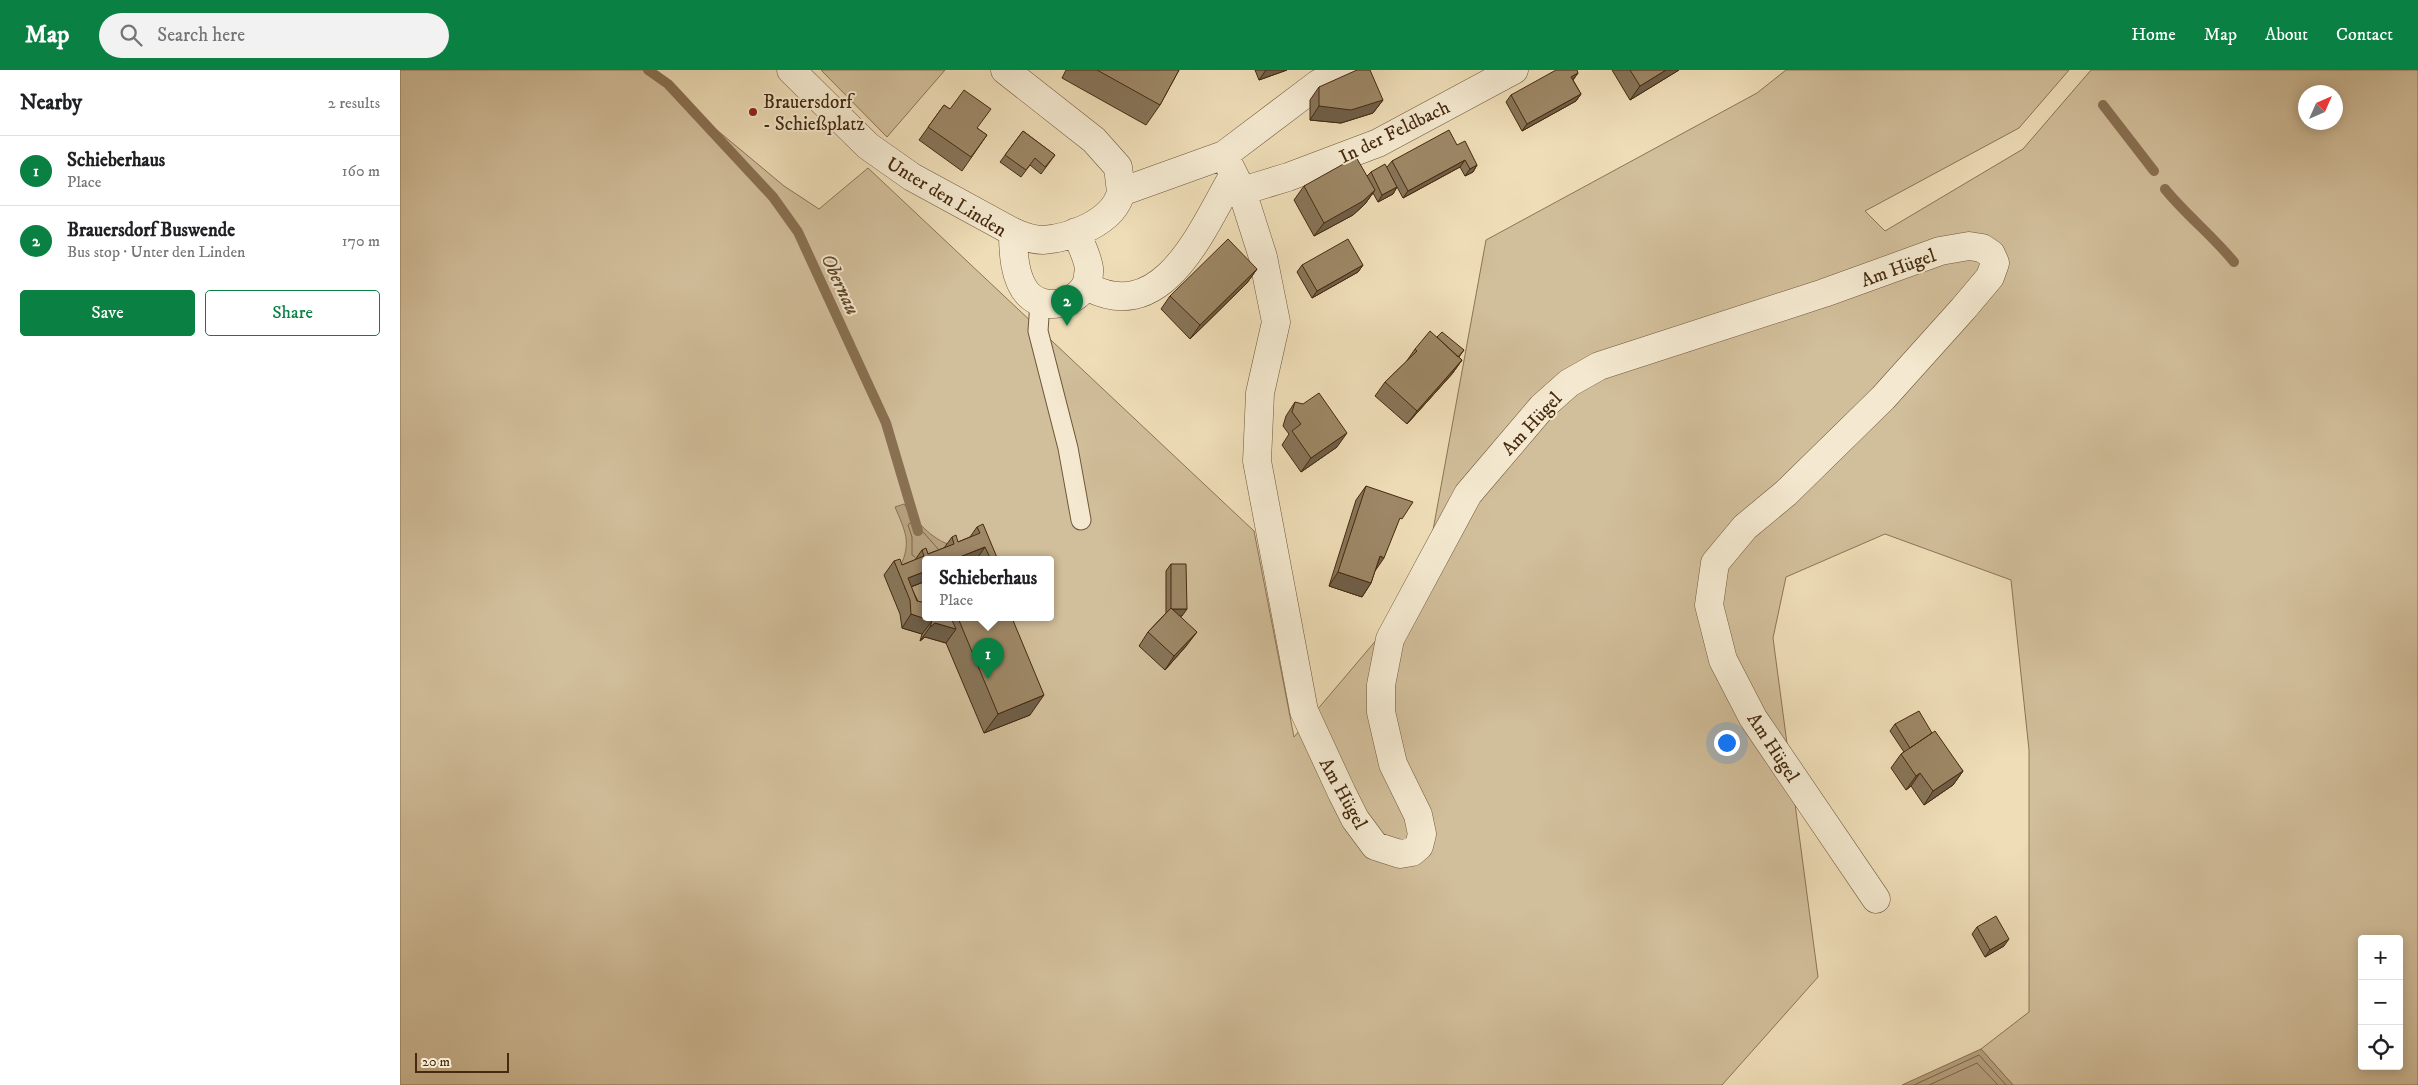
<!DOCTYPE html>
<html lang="en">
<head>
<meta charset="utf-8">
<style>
  body { margin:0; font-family:"IM FELL DW Pica",serif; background:#f2f2f2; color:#202124 }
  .controls { position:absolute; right:15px; bottom:15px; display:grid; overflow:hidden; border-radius:5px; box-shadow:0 2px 12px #0003 }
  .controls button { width:45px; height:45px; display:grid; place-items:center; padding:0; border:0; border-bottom:1px solid #e0e0e0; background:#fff; color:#202124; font:25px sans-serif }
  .compass { position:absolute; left:1898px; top:15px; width:45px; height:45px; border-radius:50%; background:#fff; box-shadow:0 2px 12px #0003; rotate:45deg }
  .scale { position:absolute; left:15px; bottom:12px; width:94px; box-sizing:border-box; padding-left:5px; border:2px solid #46290e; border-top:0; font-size:14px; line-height:18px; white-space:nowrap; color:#46290e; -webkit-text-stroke:4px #f4e9d0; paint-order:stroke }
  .you { position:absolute; left:1326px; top:672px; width:18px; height:18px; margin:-12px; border:4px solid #fff; border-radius:50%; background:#1a73e8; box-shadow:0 0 0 8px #1a73e833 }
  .badge { display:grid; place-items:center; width:32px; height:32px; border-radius:50%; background:#0b8043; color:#fff; font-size:16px; font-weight:700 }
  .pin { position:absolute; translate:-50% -41px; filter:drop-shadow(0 1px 2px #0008) }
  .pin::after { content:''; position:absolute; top:26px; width:18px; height:15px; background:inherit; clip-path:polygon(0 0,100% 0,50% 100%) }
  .popup { position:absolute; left:522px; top:486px; width:132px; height:65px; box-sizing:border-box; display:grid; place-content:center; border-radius:5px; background:#fff; filter:drop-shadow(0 1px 4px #0005); font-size:16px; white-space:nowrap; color:#757577 }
  .popup b { font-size:19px; color:#202124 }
  .popup::after { content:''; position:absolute; left:50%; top:100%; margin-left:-10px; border:10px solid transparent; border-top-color:#fff }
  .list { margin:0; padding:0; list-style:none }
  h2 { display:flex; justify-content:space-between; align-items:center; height:65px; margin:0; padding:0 20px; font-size:21px }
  h2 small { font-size:16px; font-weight:400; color:#757577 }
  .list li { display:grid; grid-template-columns:32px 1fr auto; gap:15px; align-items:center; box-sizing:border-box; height:70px; padding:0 20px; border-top:1px solid #e0e0e0 }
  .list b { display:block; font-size:19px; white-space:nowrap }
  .list p { margin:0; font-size:16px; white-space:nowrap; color:#757577 }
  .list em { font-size:16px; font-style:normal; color:#757577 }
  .actions { display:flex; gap:10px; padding:15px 20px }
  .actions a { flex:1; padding:11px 0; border:1px solid #0b8043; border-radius:5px; text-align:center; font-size:18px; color:#0b8043 }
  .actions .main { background:#0b8043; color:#fff }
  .icon { flex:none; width:28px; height:28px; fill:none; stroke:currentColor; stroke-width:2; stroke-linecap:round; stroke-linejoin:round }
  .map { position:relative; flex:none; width:2018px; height:1015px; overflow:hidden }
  header { display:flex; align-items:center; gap:30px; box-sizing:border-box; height:70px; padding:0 25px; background:#0b8043; color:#fff }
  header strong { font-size:24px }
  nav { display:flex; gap:28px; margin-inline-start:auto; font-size:18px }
  .search { width:350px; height:45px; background:#f2f2f2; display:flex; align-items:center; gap:12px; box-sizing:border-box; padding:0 18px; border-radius:28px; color:#757577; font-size:19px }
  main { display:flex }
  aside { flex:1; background:#fff }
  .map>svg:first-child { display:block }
</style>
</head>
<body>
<header>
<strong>Map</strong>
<div class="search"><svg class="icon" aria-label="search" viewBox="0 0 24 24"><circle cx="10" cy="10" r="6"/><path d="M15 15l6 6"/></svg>Search here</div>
<nav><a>Home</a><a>Map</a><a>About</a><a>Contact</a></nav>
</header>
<main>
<aside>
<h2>Nearby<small>2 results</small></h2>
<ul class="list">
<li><span class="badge">1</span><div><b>Schieberhaus</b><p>Place</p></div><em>160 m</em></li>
<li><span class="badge">2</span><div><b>Brauersdorf Buswende</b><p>Bus stop · Unter den Linden</p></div><em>170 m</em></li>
</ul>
<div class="actions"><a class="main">Save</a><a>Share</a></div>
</aside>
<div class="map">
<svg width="2018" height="1015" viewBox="0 0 2018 1015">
  <rect width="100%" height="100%" fill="#eeddb7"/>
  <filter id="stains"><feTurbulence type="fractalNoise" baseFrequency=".004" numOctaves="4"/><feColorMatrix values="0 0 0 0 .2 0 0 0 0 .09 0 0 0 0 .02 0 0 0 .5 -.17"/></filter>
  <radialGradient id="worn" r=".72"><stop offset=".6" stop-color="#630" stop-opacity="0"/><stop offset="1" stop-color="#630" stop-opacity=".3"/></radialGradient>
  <path fill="#d1be9a" stroke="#8c7454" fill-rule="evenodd" d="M0 0H245L384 116 419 139 468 98 854 461 894 667 1023 515 1086 170 1357 23 1386 0H1669L1619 58 1465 141 1485 161 1623 79 1691 0H2018V1015H1613L1581 979 1629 942V680L1611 510 1485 464 1386 507 1373 568 1418 907 1322 1015H0ZM1906 22H1936V52H1906ZM526 490H650V548H526ZM1962 869H1999V996H1962Z
    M421 0H545L487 67Z"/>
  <path fill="#b5a07e" stroke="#897051" d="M504 434C514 449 532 470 551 475L526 490 500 497C512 472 505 461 495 437Z
    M525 511 526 548 528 550 498 522Z
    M1581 979 1613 1015H1502Z"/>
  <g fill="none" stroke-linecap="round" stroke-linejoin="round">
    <path stroke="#7e6446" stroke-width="1" d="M515 487 512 485V467L508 455 510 453 524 463 538 479
      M1514 1015 1579 985 1606 1015
      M1529 1015 1577 993 1598 1015"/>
    <path stroke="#897051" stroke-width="10" d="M248 0 268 14 373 127 398 162 486 353 518 461
      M1703 35 1754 101
      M1765 119C1786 145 1813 166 1834 192"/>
    <g stroke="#705638" stroke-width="21">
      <path id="service" d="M640 232 638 261 668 378 681 450"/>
    </g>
    <g stroke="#705638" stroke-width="29">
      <path id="minor" d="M605 0 694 70 718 97 721 122
        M824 85 842 121 863 187 876 252 860 323 857 391 904 641 942 723 955 749 975 776 1000 784 1012 782 1019 776 1022 764 1018 745 993 694 981 642V615L990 569 1068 424 1142 337 1169 313 1199 296 1424 223 1540 181 1569 176 1582 178 1591 184 1595 193 1590 207 1563 239 1483 328 1386 423 1345 457 1315 493 1309 535 1323 590 1353 648 1476 829
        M842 121 888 107 978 73 1114 0
        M676 162C680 173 687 185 689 198 692 229 649 246 628 224 614 209 613 181 613 162 622 166 632 170 643 170 671 168 714 152 721 122L824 85 918 14 946 0
        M688 205 690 218C765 255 803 157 833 106"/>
    </g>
    <g stroke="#705638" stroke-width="29">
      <path id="tertiary" d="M391 0 468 76 512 107 613 162"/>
    </g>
    <use href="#service" stroke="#f4e9d0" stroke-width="19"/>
    <use href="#minor" stroke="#f4e9d0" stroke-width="28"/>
    <use href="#tertiary" stroke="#f4e9d0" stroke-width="28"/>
  </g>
  <path fill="#877458" stroke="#46290e" d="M666 0H779L760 35 746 55 662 8Z
    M855 0H887L859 10Z
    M1212 0H1279L1230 30Z
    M1178 3 1173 10 1181 24 1176 31 1122 61 1106 32 1111 25Z
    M919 17 983 30 973 43 941 53 910 50V30Z
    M544 35 587 65 562 101 519 70Z
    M623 61 655 85 641 104 630 95 621 107 600 92Z
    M1057 75 1077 95 1073 102 1065 106 1060 97 1003 128 997 117 993 124 978 132 973 123 965 134 953 145 914 166 894 130 904 116 967 106 971 102 987 97 992 91Z
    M902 195H963L958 202 912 228 897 202Z
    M857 199 847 213 790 269 761 239 770 226Z
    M1037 267 1064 280 1059 287 1062 290 1052 304 1007 354 975 326 985 312 1006 292 1015 279Z
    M895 332 937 377 901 402 882 375 889 364 883 356 886 346Z
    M966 416 996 457 975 501 971 513 962 527 929 516 956 430Z
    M577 457 598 490H526V511L511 517 526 548H612L630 645 584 663 546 573 525 567 520 571 522 564 502 558 500 544 484 505 494 491 502 495 515 490 522 480 528 484 544 478 552 467 558 472 570 467Z
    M771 494 782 546H780L787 575 765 600 739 576 748 562 766 543V501Z
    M1495 654 1532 663 1563 701 1553 715 1524 735 1511 716 1506 720 1491 698 1501 684 1504 682 1490 661Z
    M1577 857 1604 876 1585 887 1572 864Z"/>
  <path fill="#6e5e47" stroke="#46290e" d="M866 0H887L859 10Z
    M1266 0H1279L1230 30 1240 16Z
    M1178 3 1173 10 1166 14 1171 7Z
    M1181 24 1176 31 1122 61 1127 54Z
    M983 30 973 43 941 53 910 50 919 36Z
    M1065 90 1060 97 1003 128 1008 121Z
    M1077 95 1073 102 1065 106 1070 99Z
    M997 117 993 124 978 132 982 125Z
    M975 120 965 134 953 145 914 166 924 153Z
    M963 195 958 202 912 228 917 221Z
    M857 199 847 213 790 269 800 255Z
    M1062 290 1052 304 1007 354 1017 341Z
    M947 363 937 377 901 402 911 388Z
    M585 477 576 490H552Z
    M980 486 984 488 975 501Z
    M526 501V511L505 519 508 508Z
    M938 502 971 513 962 527 929 516Z
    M771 539H787L782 546H766Z
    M511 544 532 551 522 564 502 558Z
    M535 553 556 559 546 573 525 567 520 571 530 557Z
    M797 562 787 575 765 600 774 586Z
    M644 625 630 645 584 663 598 644Z
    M1563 701 1553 715 1524 735 1533 721Z
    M1520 703 1511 716 1506 720 1516 706Z
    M1609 869 1604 876 1585 887 1590 880Z"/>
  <path fill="#9d8766" stroke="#46290e" d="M697 0H779L760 35Z
    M957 0H970L983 30 951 40 919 36V17Z
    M1156 0H1177L1178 3 1171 7 1181 24 1127 54 1111 25Z
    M1230 0H1266L1240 16Z
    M564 20 591 39 577 58 587 65 571 87 528 57 544 35 550 39Z
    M1049 60 1057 75 1065 71 1077 95 1070 99 1065 90 1008 121 992 91Z
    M623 61 655 85 645 97 635 88 626 100 605 85Z
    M956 87 975 120 963 131 924 153 904 116Z
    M985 94 997 117 982 125 971 102Z
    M828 169 857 199 800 255 770 226Z
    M948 169 963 195 917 221 902 195Z
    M1030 261 1062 290 1017 341 985 312 1017 281 1015 279Z
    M1042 262 1064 280 1058 287 1037 267Z
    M919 323 947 363 911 388 892 361 901 354 892 342 895 332 903 334Z
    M966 416 1013 432 1002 449 1000 448 984 488 980 486 971 513 938 502Z
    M583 454 598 490H591L585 477 552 490H526V501L508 508 517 531 526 533V548H551L556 559 535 553 530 557 532 551 511 544 510 530 494 491 500 489 502 495 524 486 522 480 526 478 528 484 554 474 552 467 556 465 558 472 580 463 577 457Z
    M771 494H786L787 539H772L771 538Z
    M771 538 797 562 774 586 748 562Z
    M558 548H612L644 625 598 644Z
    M1519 641 1532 663 1510 678 1495 654Z
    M1535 661 1563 701 1533 721 1520 703 1516 706 1501 684Z
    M1596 846 1609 869 1590 880 1577 857Z"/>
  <circle fill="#8f2418" stroke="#f4e9d0" stroke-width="2" cx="353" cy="42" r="5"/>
  <g text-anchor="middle" stroke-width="4" stroke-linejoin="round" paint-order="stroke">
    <g font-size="19" fill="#46290e" stroke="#f4e9d0" text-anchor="start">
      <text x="363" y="38">Brauersdorf<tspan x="363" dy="22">- Schießplatz</tspan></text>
    </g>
    <g font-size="19" fill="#46290e" stroke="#f4e9d0">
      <text transform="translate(994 61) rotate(-26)" y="7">In der Feldbach</text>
      <text transform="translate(547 126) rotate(31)" y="7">Unter den Linden</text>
      <text transform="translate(1498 197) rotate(-20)" y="7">Am Hügel</text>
      <text transform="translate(1131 353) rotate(-47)" y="7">Am Hügel</text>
      <text transform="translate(1374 677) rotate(57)" y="7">Am Hügel</text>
      <text transform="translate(944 723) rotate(61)" y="7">Am Hügel</text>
    </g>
    <g font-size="20" font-style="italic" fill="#62472a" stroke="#f4e9d0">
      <text transform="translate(441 214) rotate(65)" y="7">Obernau</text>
    </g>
  </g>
  <rect width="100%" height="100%" filter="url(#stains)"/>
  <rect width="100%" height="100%" fill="url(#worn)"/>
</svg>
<div class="controls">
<button>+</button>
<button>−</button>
<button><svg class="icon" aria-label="locate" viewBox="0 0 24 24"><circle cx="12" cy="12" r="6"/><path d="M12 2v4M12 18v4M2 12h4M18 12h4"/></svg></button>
</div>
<svg class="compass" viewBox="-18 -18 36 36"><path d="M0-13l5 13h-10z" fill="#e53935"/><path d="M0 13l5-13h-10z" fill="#757577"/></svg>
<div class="scale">20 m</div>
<div class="you"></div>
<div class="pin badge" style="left:588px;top:609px">1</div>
<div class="popup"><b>Schieberhaus</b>Place</div>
<div class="pin badge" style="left:667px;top:256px">2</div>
</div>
</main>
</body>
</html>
